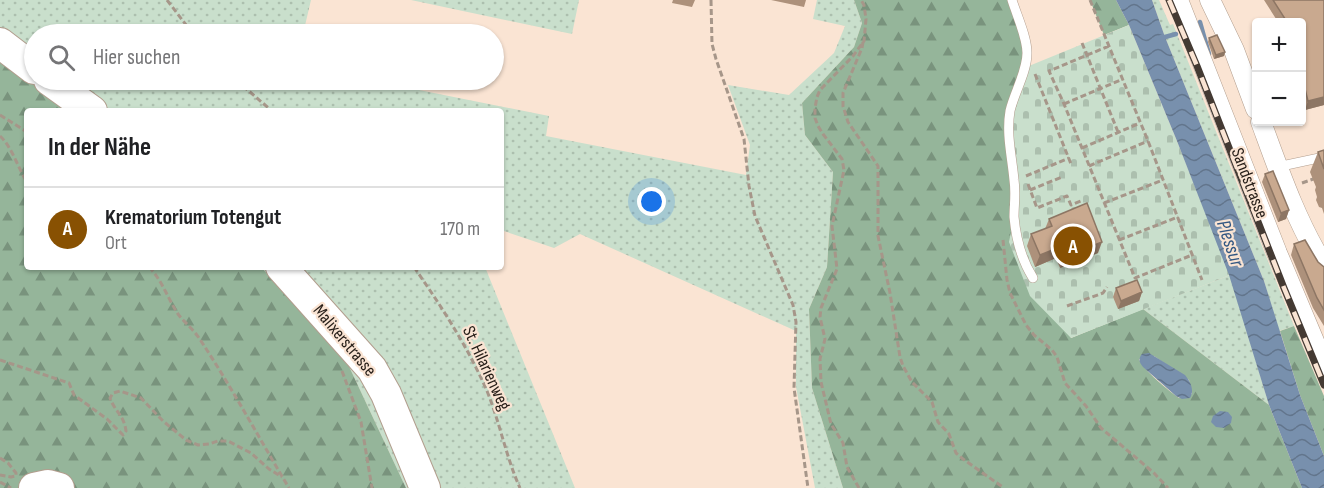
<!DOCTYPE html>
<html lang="de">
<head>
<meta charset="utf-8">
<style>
  body { margin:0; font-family:"Sofia Sans Condensed",sans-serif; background:#f2f2f2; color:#202124 }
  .controls { position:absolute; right:18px; top:18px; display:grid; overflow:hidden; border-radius:6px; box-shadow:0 2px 4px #0004 }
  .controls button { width:54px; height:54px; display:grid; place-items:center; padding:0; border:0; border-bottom:2px solid #e0e0e0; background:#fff; color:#202124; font:30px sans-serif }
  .you { position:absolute; left:652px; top:202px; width:21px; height:21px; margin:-15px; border:4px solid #fff; border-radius:50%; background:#1a73e8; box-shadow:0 0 0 9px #1a73e833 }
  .badge { display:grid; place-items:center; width:39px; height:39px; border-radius:50%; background:#885102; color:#fff; font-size:20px; font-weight:700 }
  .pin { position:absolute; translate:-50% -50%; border:3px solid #fff; box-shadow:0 2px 6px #0006 }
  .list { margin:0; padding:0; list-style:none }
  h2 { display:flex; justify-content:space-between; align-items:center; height:78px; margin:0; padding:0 24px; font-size:26px }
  h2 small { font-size:20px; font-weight:400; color:#757577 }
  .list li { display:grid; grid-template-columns:39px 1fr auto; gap:18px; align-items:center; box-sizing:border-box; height:84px; padding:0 24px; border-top:2px solid #e0e0e0 }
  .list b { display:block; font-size:22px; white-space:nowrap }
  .list p { margin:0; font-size:20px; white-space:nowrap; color:#757577 }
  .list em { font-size:20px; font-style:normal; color:#757577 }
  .icon { flex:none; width:33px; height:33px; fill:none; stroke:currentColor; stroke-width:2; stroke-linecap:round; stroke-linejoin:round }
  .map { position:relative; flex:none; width:1324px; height:488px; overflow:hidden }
  .search { position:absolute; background:#fff; box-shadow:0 2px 4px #0004; left:24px; top:24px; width:480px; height:66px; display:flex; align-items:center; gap:15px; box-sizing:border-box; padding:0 21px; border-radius:33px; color:#757577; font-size:22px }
  .panel { position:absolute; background:#fff; box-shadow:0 2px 4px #0004; left:24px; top:108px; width:480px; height:162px; border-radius:6px }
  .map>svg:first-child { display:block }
</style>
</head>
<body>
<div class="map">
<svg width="1324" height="488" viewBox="0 0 1324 488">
  <defs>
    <pattern id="grass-dots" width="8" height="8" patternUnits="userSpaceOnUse" patternTransform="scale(1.5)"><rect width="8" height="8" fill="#c9dfcc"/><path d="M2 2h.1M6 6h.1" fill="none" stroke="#acbfae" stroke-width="1.8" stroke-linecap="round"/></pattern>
    <pattern id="forest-firs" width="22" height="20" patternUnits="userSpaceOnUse" patternTransform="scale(1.5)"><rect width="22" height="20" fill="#95b59a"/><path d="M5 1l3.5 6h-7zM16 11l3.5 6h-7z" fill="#79937d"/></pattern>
    <pattern id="cemetery-stones" width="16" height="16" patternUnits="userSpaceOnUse" patternTransform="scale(1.5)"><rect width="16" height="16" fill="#c9dfcc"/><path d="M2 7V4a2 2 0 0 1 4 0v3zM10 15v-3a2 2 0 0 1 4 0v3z" fill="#acbfae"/></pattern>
    <pattern id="water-waves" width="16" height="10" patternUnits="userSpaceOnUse" patternTransform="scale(1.5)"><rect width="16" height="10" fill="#7890ad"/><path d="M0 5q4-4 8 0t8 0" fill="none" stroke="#62758c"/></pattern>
  </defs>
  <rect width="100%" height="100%" fill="#fae4d3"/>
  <path fill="url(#grass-dots)" d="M0 0H311L303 34H34V80H395L394 85 549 116 546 136 746 175 750 145 728 85 789 95 834 53 845 26 813 19 817 0H854L862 23 854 47 802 103 805 135 833 172 827 267 809 309 812 388 843 488H815L796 387V331L580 234 554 248 501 230V111H76L0 59Z
    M411 0H579L572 34Z
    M1152 0H1159L1170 25 1173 24 1294 326 1279 331 1264 281 1165 37Z
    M261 267H485L575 488H406L346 360Z
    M1230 275 1269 405 1143 309Z"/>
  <path fill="url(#forest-firs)" fill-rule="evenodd" d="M854 0H1012L1026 45 1071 338 1143 309 1269 405 1302 488H843L812 388 809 309 827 267 833 172 805 135 802 103 854 47 862 23ZM1154 356 1189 380 1192 394 1179 398C1169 391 1143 370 1139 359Z
    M1090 0H1116L1129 25 1104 35Z
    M0 59 76 111H27V267H261L346 360 406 488H0Z
    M1294 326 1324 396V456L1300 395 1280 331Z"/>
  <path fill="url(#cemetery-stones)" d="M1129 25 1177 141 1230 275 1071 338 1030 296 1009 242 1014 217 1009 136 1024 68Z"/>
  <path fill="url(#water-waves)" d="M1116 0H1152L1165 37 1264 281 1300 395 1324 456V488H1302L1269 405 1229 275 1177 141 1129 25Z
    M1149 353 1185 375C1190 381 1195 390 1190 398L1182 399 1176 396 1143 367C1139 362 1138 359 1142 354Z
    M1220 411 1228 412 1232 417 1231 423 1224 428 1216 427 1211 422 1213 416Z"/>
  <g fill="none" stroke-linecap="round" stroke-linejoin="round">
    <path stroke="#7890ad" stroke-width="4.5" d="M1200 22 1209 54
      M1161 37H1165L1176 34"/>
    <g stroke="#b29e8e" stroke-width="10">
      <path id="service" d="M1012 0C1017 16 1027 37 1027 53 1027 72 1014 93 1010 111 1006 134 1012 157 1014 180 1016 193 1014 205 1014 217 1016 239 1021 259 1033 278
        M1277 167 1324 157"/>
    </g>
    <g stroke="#b29e8e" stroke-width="21">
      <path id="minor" d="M1178 0 1277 253 1324 365
        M1210 0 1234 50 1256 109
        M1261 122C1279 171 1296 221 1324 266"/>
    </g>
    <g stroke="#b29e8e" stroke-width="32">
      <path id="primary" d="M0 43 34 69
        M49 80 92 111
        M281 267 372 369 386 394 425 488
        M34 488 48 485 59 488"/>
    </g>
    <path stroke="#a69689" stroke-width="3" stroke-dasharray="6 3" stroke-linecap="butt" d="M167 0 193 34
      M711 0 712 44 716 59 744 139 749 186 755 216 793 305 796 322 794 388 808 488
      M1090 0 1148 141 1202 280
      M863 42 862 48 843 93V106L848 122 878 166V236L890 293 900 357 903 366 912 382 932 402 938 422 949 434 956 453 963 459 1004 488
      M1082 43 1118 132
      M1109 46 1049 71 1064 104 1135 278 1192 255
      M1035 74 1071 164
      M236 80 272 111
      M1064 104 1123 79
      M0 115 27 132
      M0 136C12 147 18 168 27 182
      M1082 148 1140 123
      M1089 166 1148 141
      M1026 176 1069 158
      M1302 183 1316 178
      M1028 184 1037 208 1067 196 1071 205 1081 201
      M1030 190 1062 177
      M1104 203 1163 180
      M1003 240 1007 280 1010 293 1026 325 1034 335 1052 350 1057 357 1065 383 1086 406 1101 428 1154 473 1168 488
      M1119 240 1178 217
      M149 267C162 280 168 299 178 314 184 322 193 329 199 338 231 386 259 438 289 488
      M414 267C441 306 468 347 487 391 500 423 506 457 520 488
      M1067 306 1103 293 1107 287
      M0 360 69 383 74 395 107 419 123 435 126 431C124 415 115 412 110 398L113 393 120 391 141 398 163 421 186 440 198 445 209 444 218 441H228L251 453 269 469 282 477
      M342 371 361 422 372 488
      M0 458 8 463 16 473V476L11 477 0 475
      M0 482 11 488
      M859 488 847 467 843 443 831 424 821 382 820 359 825 339 820 317 821 308 837 269 832 226 844 170 842 159 823 134 818 126 815 118V108L817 97 820 90 853 56 864 41 866 19 864 5 861 0"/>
    <use href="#service" stroke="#fff" stroke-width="9"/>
    <use href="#minor" stroke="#fff" stroke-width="20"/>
    <use href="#primary" stroke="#fff" stroke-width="30"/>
    <g stroke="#443a33" stroke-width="7">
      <path id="rail" d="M1169 0 1197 66 1284 288 1324 385"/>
    </g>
    <use href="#rail" stroke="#fae4d3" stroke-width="4.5" stroke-dasharray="14" stroke-linecap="butt"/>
  </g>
  <path fill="#ad917b" d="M673 0H695L692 7 672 3Z
    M771 0H806L804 7Z
    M1264 0H1324V105L1305 110 1302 97V22H1278Z
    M1209 38 1225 52 1224 56 1214 59 1208 42Z
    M1324 150V214L1322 208 1319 207 1316 200 1317 197 1315 190 1316 187 1310 172 1318 152Z
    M1265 174 1289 210 1286 219 1278 222 1262 182Z
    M1049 219 1098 253 1060 268 1056 258 1035 267 1027 246 1031 234 1045 229Z
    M1294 244 1324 267V326L1313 308 1291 255Z
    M1116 288 1142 292 1139 301 1118 309 1113 297Z"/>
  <path fill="#8d7664" d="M1225 52 1224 56 1214 59 1216 55Z
    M1324 97V105L1305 110 1308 101Z
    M1289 210 1286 219 1278 222 1281 213Z
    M1102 242 1098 253 1060 268 1064 257Z
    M1060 247 1056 258 1035 267 1040 255Z
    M1142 292 1139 301 1118 309 1121 301Z"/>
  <path fill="#c9a98f" stroke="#8d7664" stroke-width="1.5" d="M1273 0H1324V97L1308 101 1303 81H1302V22H1287Z
    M1217 35 1225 52 1216 55 1209 38Z
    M1324 150V169L1318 152Z
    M1273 171 1289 210 1281 213 1265 174Z
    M1087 203 1102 242 1064 257 1060 247 1040 255 1031 234 1052 226 1049 219Z
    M1305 240 1318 262 1324 267V310L1317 298 1294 244Z
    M1137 280 1142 292 1121 301 1116 288Z"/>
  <g text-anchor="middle" stroke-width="4.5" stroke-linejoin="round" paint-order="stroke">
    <g font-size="18" fill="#251d17" stroke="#fae4d3">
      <text transform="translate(1250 183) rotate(69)" y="6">Sandstrasse</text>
      <text transform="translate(345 340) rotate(50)" y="6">Malixerstrasse</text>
      <text transform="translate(487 368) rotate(65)" y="6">St. Hilarienweg</text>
    </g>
    <g font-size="20" font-style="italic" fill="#335782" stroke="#fae4d3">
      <text transform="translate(1231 243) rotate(71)" y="7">Plessur</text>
    </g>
  </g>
</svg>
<div class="controls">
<button>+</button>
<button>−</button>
</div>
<div class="you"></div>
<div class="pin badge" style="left:1073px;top:246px">A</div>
<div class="search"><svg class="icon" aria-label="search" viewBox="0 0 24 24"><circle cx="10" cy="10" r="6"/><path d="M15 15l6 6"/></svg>Hier suchen</div>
<section class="panel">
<h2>In der Nähe<small></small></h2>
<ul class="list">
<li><span class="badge">A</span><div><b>Krematorium Totengut</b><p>Ort</p></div><em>170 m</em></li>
</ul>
</section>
</div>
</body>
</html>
